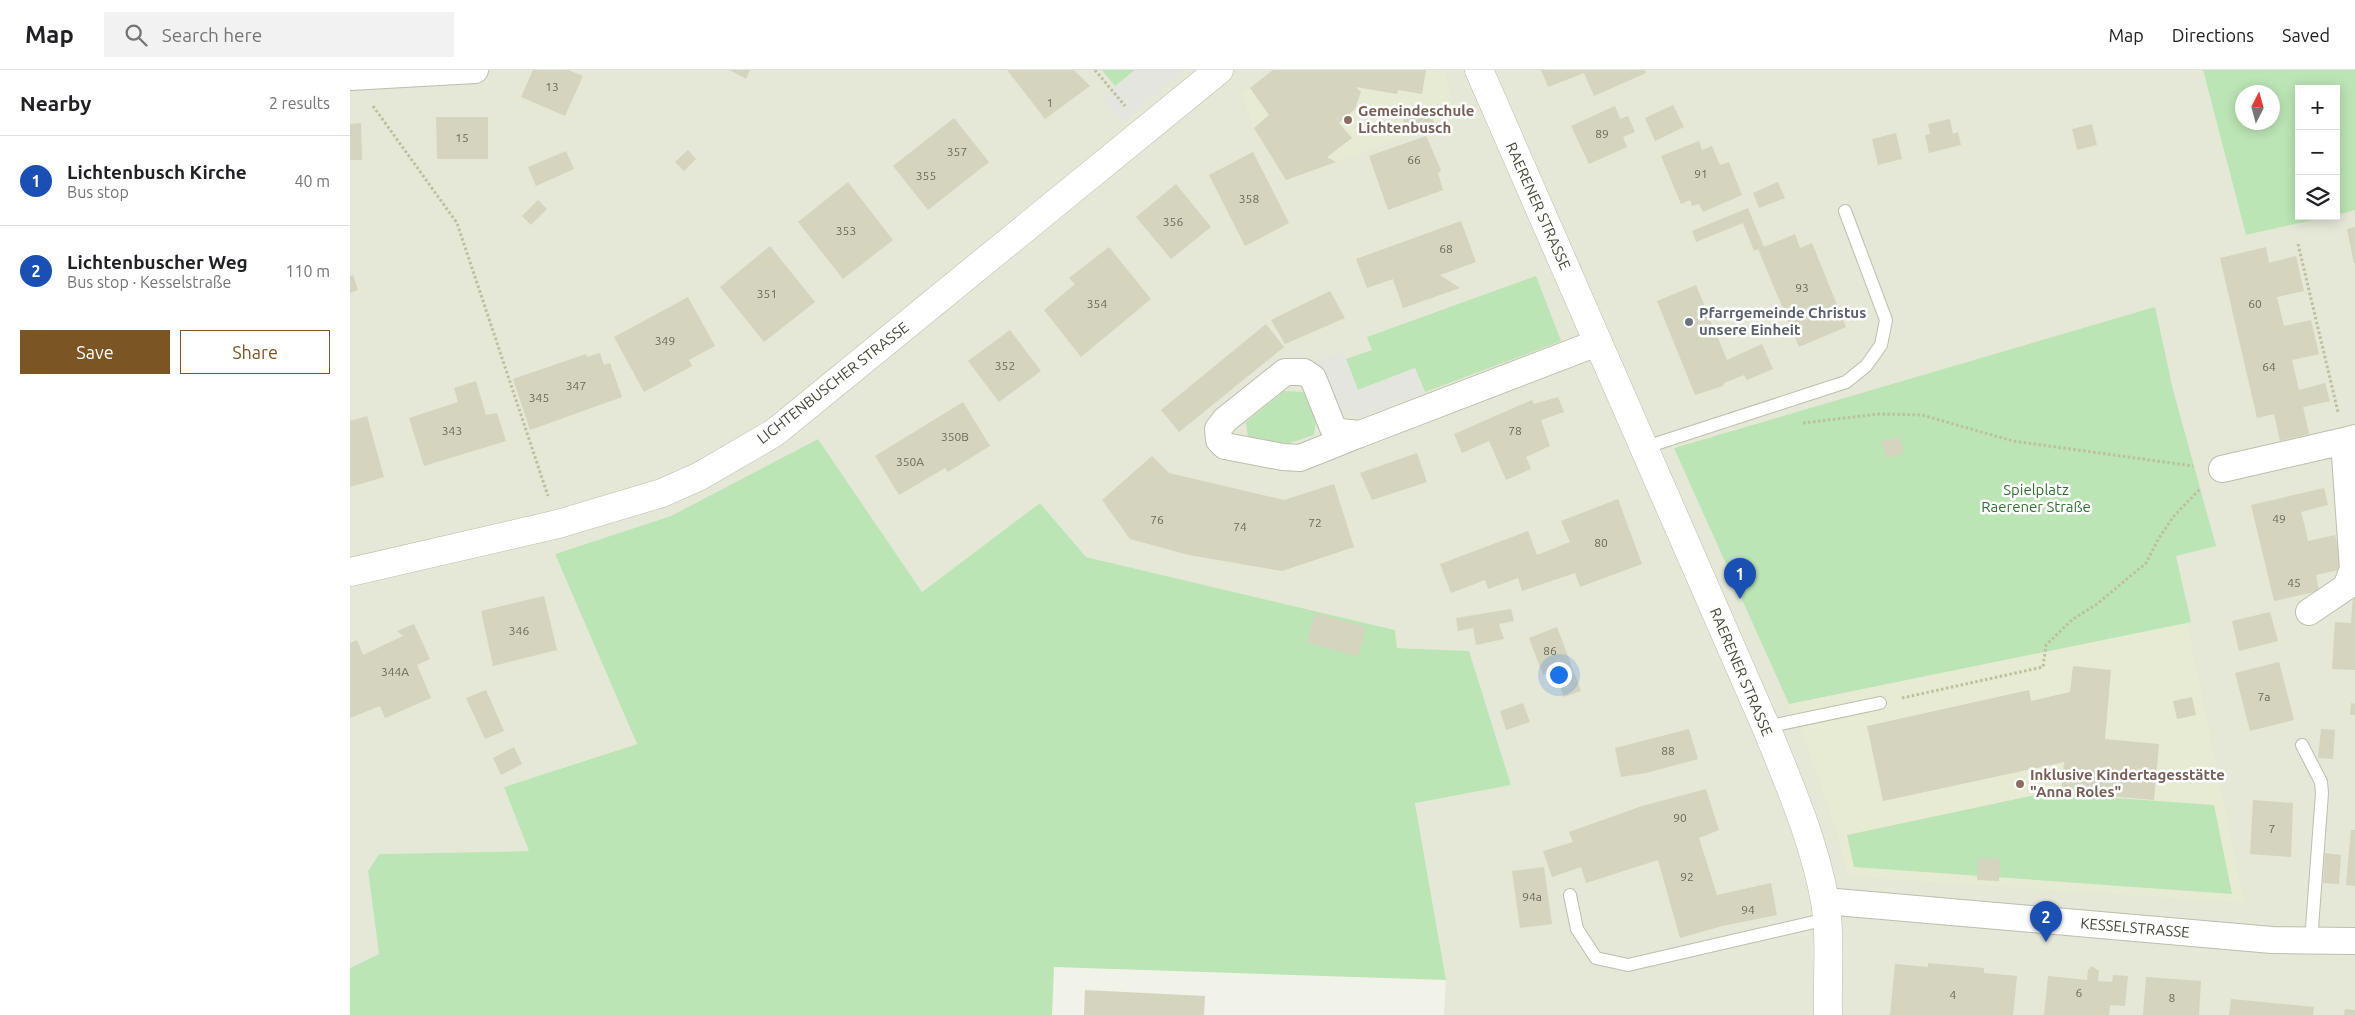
<!DOCTYPE html>
<html lang="en">
<head>
<meta charset="utf-8">
<style>
  body { margin:0; font-family:Ubuntu,sans-serif; background:#f2f2f2; color:#202124 }
  .controls { position:absolute; right:15px; top:15px; display:grid; overflow:hidden; border-radius:0px; box-shadow:0 2px 12px #0003 }
  .controls button { width:45px; height:45px; display:grid; place-items:center; padding:0; border:0; border-bottom:1px solid #e0e0e0; background:#fff; color:#202124; font:25px sans-serif }
  .compass { position:absolute; left:1885px; top:15px; width:45px; height:45px; border-radius:50%; background:#fff; box-shadow:0 2px 12px #0003; rotate:6deg }
  .you { position:absolute; left:1208px; top:604px; width:18px; height:18px; margin:-12px; border:4px solid #fff; border-radius:50%; background:#1a73e8; box-shadow:0 0 0 8px #1a73e833 }
  .badge { display:grid; place-items:center; width:32px; height:32px; border-radius:50%; background:#7c5525; color:#fff; font-size:16px; font-weight:700 }
  .pin { position:absolute; translate:-50% -41px; filter:drop-shadow(0 1px 2px #0008) }
  .pin::after { content:''; position:absolute; top:26px; width:18px; height:15px; background:inherit; clip-path:polygon(0 0,100% 0,50% 100%) }
  .list { margin:0; padding:0; list-style:none }
  h2 { display:flex; justify-content:space-between; align-items:center; height:65px; margin:0; padding:0 20px; font-size:21px }
  h2 small { font-size:16px; font-weight:400; color:#757577 }
  .list li { display:grid; grid-template-columns:32px 1fr auto; gap:15px; align-items:center; box-sizing:border-box; height:90px; padding:0 20px; border-top:1px solid #e0e0e0 }
  .list b { display:block; font-size:19px; white-space:nowrap }
  .list p { margin:0; font-size:16px; white-space:nowrap; color:#757577 }
  .list em { font-size:16px; font-style:normal; color:#757577 }
  .actions { display:flex; gap:10px; padding:15px 20px }
  .actions a { flex:1; padding:11px 0; border:1px solid #7c5525; border-radius:0px; text-align:center; font-size:18px; color:#7c5525 }
  .actions .main { background:#7c5525; color:#fff }
  .icon { flex:none; width:28px; height:28px; fill:none; stroke:currentColor; stroke-width:2; stroke-linecap:round; stroke-linejoin:round }
  .map { position:relative; flex:none; width:2005px; height:945px; overflow:hidden }
  header { display:flex; align-items:center; gap:30px; box-sizing:border-box; height:70px; padding:0 25px; background:#fff; border-bottom:1px solid #e0e0e0 }
  header strong { font-size:24px }
  nav { display:flex; gap:28px; margin-inline-start:auto; font-size:18px }
  .search { width:350px; height:45px; background:#f2f2f2; display:flex; align-items:center; gap:12px; box-sizing:border-box; padding:0 18px; border-radius:0px; color:#757577; font-size:19px }
  main { display:flex }
  aside { flex:1; background:#fff }
  .map>svg:first-child { display:block }
</style>
</head>
<body>
<header>
<strong>Map</strong>
<div class="search"><svg class="icon" aria-label="search" viewBox="0 0 24 24"><circle cx="10" cy="10" r="6"/><path d="M15 15l6 6"/></svg>Search here</div>
<nav><a>Map</a><a>Directions</a><a>Saved</a></nav>
</header>
<main>
<aside>
<h2>Nearby<small>2 results</small></h2>
<ul class="list">
<li><span class="badge" style="background:#1a4fb4">1</span><div><b>Lichtenbusch Kirche</b><p>Bus stop</p></div><em>40 m</em></li>
<li><span class="badge" style="background:#1a4fb4">2</span><div><b>Lichtenbuscher Weg</b><p>Bus stop · Kesselstraße</p></div><em>110 m</em></li>
</ul>
<div class="actions"><a class="main">Save</a><a>Share</a></div>
</aside>
<div class="map">
<svg width="2005" height="945" viewBox="0 0 2005 945">
  <rect width="100%" height="100%" fill="#f2f3e8"/>
  <path fill="#e5e7d7" d="M0 0H1853L1896 165 2005 140V945H1094L1096 910 1065 732 1161 715 1119 581 1047 578 1045 560 736 487 690 433 572 522 468 369 321 446 205 484 287 674 154 717 180 781 29 784 18 801 29 884 0 898Z"/>
  <path fill="#e8ebd3" d="M923 0H1094L1106 45 1085 55 936 110 904 58 891 25Z
    M1837 552 1894 833 1497 806 1488 765 1452 663 1439 634Z"/>
  <path fill="#bbe5b4" fill-rule="evenodd" d="M752 0H785L765 16Z
    M1853 0H2005V140L1986 145V19H1949V146H1980L1896 165ZM1892 22H1922V52H1892Z
    M1186 206 1211 271 1075 322 1065 298 1008 320 996 289 1022 280 1017 267Z
    M1805 237 1823 320 1866 476 1826 486 1841 552 1439 634 1324 378Z
    M934 321 956 322 966 351 964 365 937 374 898 367 896 352Z
    M468 369 572 522 690 433 736 487 1045 560 1047 578 1119 581 1161 715 1065 733 1096 910 704 897 702 945H0V898L29 884 18 801 29 784 179 781 154 717 287 674 205 484 321 446Z
    M1695 723 1864 735 1882 824 1504 797 1497 765Z"/>
  <path fill="#e5e5e0" d="M785 0H834L772 51 752 28Z
    M993 282 1008 320 1065 298 1075 322 1012 347 987 342 966 291Z"/>
  <path fill="#d4d4bf" d="M183 0H218L233 6 215 46 171 27Z
    M380 0H400L396 9Z
    M657 0H724L740 16 695 49Z
    M923 0H1076L1072 24 1048 20 1047 24 1006 17 1011 22 1005 39 989 53 1002 68 977 87 986 92 936 110 904 58 919 45 900 18Z
    M1191 0H1294L1296 3 1244 26 1234 3 1198 17Z
    M1323 35 1334 57 1305 71 1295 48Z
    M1265 36 1270 49 1278 46 1285 62 1273 67 1277 77 1239 94 1221 56Z
    M1080 40 1085 55 1058 63 1053 49Z
    M86 47H138V89H87Z
    M604 48 639 92 578 140 543 96Z
    M1600 49 1603 64 1608 62 1611 75 1579 83 1575 65 1580 64 1578 54Z
    M11 53 12 90H0V54Z
    M1742 54 1747 75 1727 80 1722 59Z
    M1546 63 1552 89 1528 95 1522 69Z
    M1076 66 1091 100 1088 103 1093 120 1038 140 1019 86Z
    M1349 71 1352 80 1362 76 1370 95 1379 92 1392 125 1353 142 1349 134 1342 136 1340 130 1331 134 1311 86Z
    M338 80 346 89 334 101 325 92Z
    M216 81 224 99 186 116 178 97Z
    M903 82 939 153 895 176 859 105Z
    M498 112 543 170 493 209 448 152Z
    M1428 112 1435 128 1409 138 1403 123Z
    M826 114 861 157 821 189 786 147Z
    M188 130 197 139 181 155 172 146Z
    M1398 138 1414 177 1445 164 1450 178 1462 173 1496 257 1449 277 1408 179 1404 181 1393 153 1346 172 1342 161Z
    M1111 151 1126 192 1090 205 1110 218 1053 238 1043 209 1017 218 1006 189Z
    M2005 157V192L2004 193 1997 159Z
    M420 176 465 232 414 272 370 217Z
    M759 177 801 229 731 287 694 240 725 214 719 208Z
    M1916 177 1919 193 1946 186 1954 221 1927 227 1934 256 1961 250 1969 284 1942 290 1949 320 1975 313 1980 331 1953 337 1959 364 1930 371 1924 344 1907 348 1870 188Z
    M3 205 8 220 0 223V206Z
    M1346 215 1377 290 1412 274 1423 299 1397 310 1394 305 1374 313 1373 316 1345 325 1307 231Z
    M980 221 995 248 935 274 921 250Z
    M338 227 365 276 339 290 342 296 294 322 264 267Z
    M916 254 934 277 829 362 811 340Z
    M660 260 691 301 649 332 618 291Z
    M250 283 254 295 260 293 272 327 180 360 163 309 236 284 237 287Z
    M126 311 136 345 147 343 156 371 74 396 59 348 108 332 104 318Z
    M1208 327 1214 342 1191 350 1200 376 1176 387 1181 399 1156 410 1139 371 1112 383 1104 364 1182 330 1184 334Z
    M613 332 640 376 598 402 595 398 549 425 525 386Z
    M17 346 34 407 0 417V351Z
    M1550 366 1554 383 1537 388 1531 371Z
    M1067 383 1077 412 1022 430 1010 403Z
    M802 386 819 403 934 430 984 414 1004 477 932 501 839 485 780 469 752 430Z
    M1974 418 1978 435 1951 442 1955 457 1958 471 1985 465 1993 499 1966 505 1969 521 1924 531 1901 435Z
    M1268 429 1292 494 1230 517 1225 503 1172 521 1168 508 1138 519 1135 510 1101 523 1090 494 1178 461 1187 485 1220 472 1211 451Z
    M2003 525H2005V600L1982 599 1985 552 2001 553Z
    M194 526 207 580 143 596 131 541Z
    M1161 539 1164 551 1149 554 1154 569 1126 575 1123 558 1108 561 1106 548Z
    M1920 542 1928 571 1889 581 1882 551Z
    M965 543 1016 557 1008 587 957 572Z
    M64 554 80 589 67 595 81 628 35 648 30 636 0 648V573L7 570 13 585 53 566 47 561Z
    M1207 557 1231 621 1214 627 1204 600 1193 605 1179 568Z
    M1929 592 1944 650 1900 661 1885 603Z
    M1723 596 1761 600 1755 669 1809 674 1804 730 1711 722 1714 692 1533 731 1517 656 1679 620 1681 631 1720 622Z
    M136 620 154 661 135 669 116 628Z
    M1842 627 1846 645 1827 649 1823 631Z
    M1173 633 1180 652 1156 660 1150 641Z
    M2001 633 2005 634V645H2000Z
    M1339 659 1348 689 1296 703 1271 707 1265 678Z
    M1971 659 1985 660 1983 689 1968 688Z
    M164 677 172 694 151 705 143 688Z
    M1356 719 1369 760 1349 768 1367 825 1421 813 1427 845 1372 856 1330 868 1308 790 1236 813 1231 797 1202 807 1193 781 1223 772 1219 762 1292 736Z
    M1903 730 1943 733 1941 787 1900 784Z
    M2001 760H2005V816L1996 815Z
    M1975 783 1991 785 1989 814 1973 813Z
    M1628 788 1650 789 1649 811 1627 810Z
    M1194 797 1202 854 1170 858 1162 801Z
    M1578 893 1634 898V903L1667 906 1663 945H1540L1545 894 1578 897Z
    M1742 896 1749 901 1748 911 1762 912 1763 905 1778 906 1775 936 1760 935 1759 945H1694L1698 906 1737 910 1738 900Z
    M1796 907 1851 911 1849 945H1793Z
    M735 920 855 926 854 945H734Z
    M1881 929 1964 937 1963 945H1879Z
    M1995 939 2005 940V945H1994Z"/>
  <g fill="none" stroke-linecap="round" stroke-linejoin="round">
    <g stroke="#bdbeac" stroke-width="14">
      <path id="service" d="M1293 378 1496 312 1516 296 1531 275 1536 250 1495 141
        M1416 657 1530 633
        M1952 675 1971 712 1972 723 1961 871
        M1220 825 1227 859 1246 888 1278 895 1477 849"/>
    </g>
    <g stroke="#bdbeac" stroke-width="28">
      <path id="minor" d="M0 7 125 0
        M1010 364 950 388 933 387 875 376 869 370 868 359 875 350 935 302H954L963 308 983 358 990 362 1010 364 1247 273
        M1872 399 1994 371
        M1959 542 1996 517 2003 499 1994 371 2005 368
        M1475 831 1922 870 2005 871"/>
    </g>
    <g stroke="#bdbeac" stroke-width="29">
      <path id="tertiary" d="M1129 0 1416 657C1439 714 1464 770 1475 831 1481 867 1477 908 1478 945
        M0 502 208 454 312 423 350 406 424 363 869 0"/>
    </g>
    <path stroke="#bdbf9e" stroke-width="3" stroke-dasharray="2.5 2.5" stroke-linecap="butt" d="M745 0 775 36
      M23 36 107 153 198 426
      M1948 174 1988 342
      M1453 353 1529 344 1572 345 1663 371 1843 396
      M1552 628 1693 597 1696 575 1723 549 1747 534 1796 493 1809 468 1824 446 1850 419"/>
    <use href="#service" stroke="#fff" stroke-width="12"/>
    <use href="#minor" stroke="#fff" stroke-width="26"/>
    <use href="#tertiary" stroke="#fff" stroke-width="28"/>
  </g>
  <g fill="#8d6e63" stroke="#fff" stroke-width="2">
    <circle cx="998" cy="50" r="5"/>
    <circle cx="1670" cy="714" r="5"/>
  </g>
  <circle fill="#6b7280" stroke="#fff" stroke-width="2" cx="1339" cy="252" r="5"/>
  <g text-anchor="middle" stroke-width="5" stroke-linejoin="round" paint-order="stroke">
    <g font-size="12" fill="#6a6a59">
      <text x="202" y="21">13</text>
      <text x="700" y="37">1</text>
      <text x="1252" y="68">89</text>
      <text x="112" y="72">15</text>
      <text x="607" y="86">357</text>
      <text x="1064" y="94">66</text>
      <text x="1351" y="108">91</text>
      <text x="576" y="110">355</text>
      <text x="899" y="133">358</text>
      <text x="823" y="156">356</text>
      <text x="496" y="165">353</text>
      <text x="1096" y="183">68</text>
      <text x="1452" y="222">93</text>
      <text x="417" y="228">351</text>
      <text x="747" y="238">354</text>
      <text x="1905" y="238">60</text>
      <text x="315" y="275">349</text>
      <text x="655" y="300">352</text>
      <text x="1919" y="301">64</text>
      <text x="226" y="320">347</text>
      <text x="189" y="332">345</text>
      <text x="102" y="365">343</text>
      <text x="1165" y="365">78</text>
      <text x="605" y="371">350B</text>
      <text x="560" y="396">350A</text>
      <text x="1929" y="453">49</text>
      <text x="807" y="454">76</text>
      <text x="965" y="457">72</text>
      <text x="890" y="461">74</text>
      <text x="1251" y="477">80</text>
      <text x="1944" y="517">45</text>
      <text x="169" y="565">346</text>
      <text x="1200" y="585">86</text>
      <text x="45" y="606">344A</text>
      <text x="1914" y="631">7a</text>
      <text x="1318" y="685">88</text>
      <text x="1330" y="752">90</text>
      <text x="1922" y="763">7</text>
      <text x="1337" y="811">92</text>
      <text x="1182" y="831">94a</text>
      <text x="1398" y="844">94</text>
      <text x="1729" y="927">6</text>
      <text x="1603" y="929">4</text>
      <text x="1822" y="932">8</text>
    </g>
    <g font-size="15" font-weight="bold" fill="#785e54" stroke="#fff" text-anchor="start">
      <text x="1008" y="46">Gemeindeschule<tspan x="1008" dy="17">Lichtenbusch</tspan></text>
      <text x="1680" y="710">Inklusive Kindertagesstätte<tspan x="1680" dy="17">"Anna Roles"</tspan></text>
    </g>
    <g font-size="15" fill="#464637" stroke="#fff">
      <text transform="translate(1188 136) rotate(66)" y="5">RAERENER STRASSE</text>
      <text transform="translate(483 313) rotate(-38)" y="5">LICHTENBUSCHER STRASSE</text>
      <text transform="translate(1391 602) rotate(67)" y="5">RAERENER STRASSE</text>
      <text transform="translate(1785 858) rotate(5)" y="5">KESSELSTRASSE</text>
    </g>
    <g font-size="15" font-weight="bold" fill="#5b616d" stroke="#fff" text-anchor="start">
      <text x="1349" y="248">Pfarrgemeinde Christus<tspan x="1349" dy="17">unsere Einheit</tspan></text>
    </g>
    <g font-size="15" fill="#2e7430" stroke="#fff">
      <text x="1686" y="425">Spielplatz<tspan x="1686" dy="17">Raerener Straße</tspan></text>
    </g>
  </g>
</svg>
<div class="controls">
<button>+</button>
<button>−</button>
<button><svg class="icon" aria-label="layers" viewBox="0 0 24 24"><path d="M12 4l9 5-9 5-9-5zM3 14l9 5 9-5"/></svg></button>
</div>
<svg class="compass" viewBox="-18 -18 36 36"><path d="M0-13l5 13h-10z" fill="#e53935"/><path d="M0 13l5-13h-10z" fill="#757577"/></svg>
<div class="you"></div>
<div class="pin badge" style="left:1390px;top:529px;background:#1a4fb4">1</div>
<div class="pin badge" style="left:1696px;top:872px;background:#1a4fb4">2</div>
</div>
</main>
</body>
</html>
